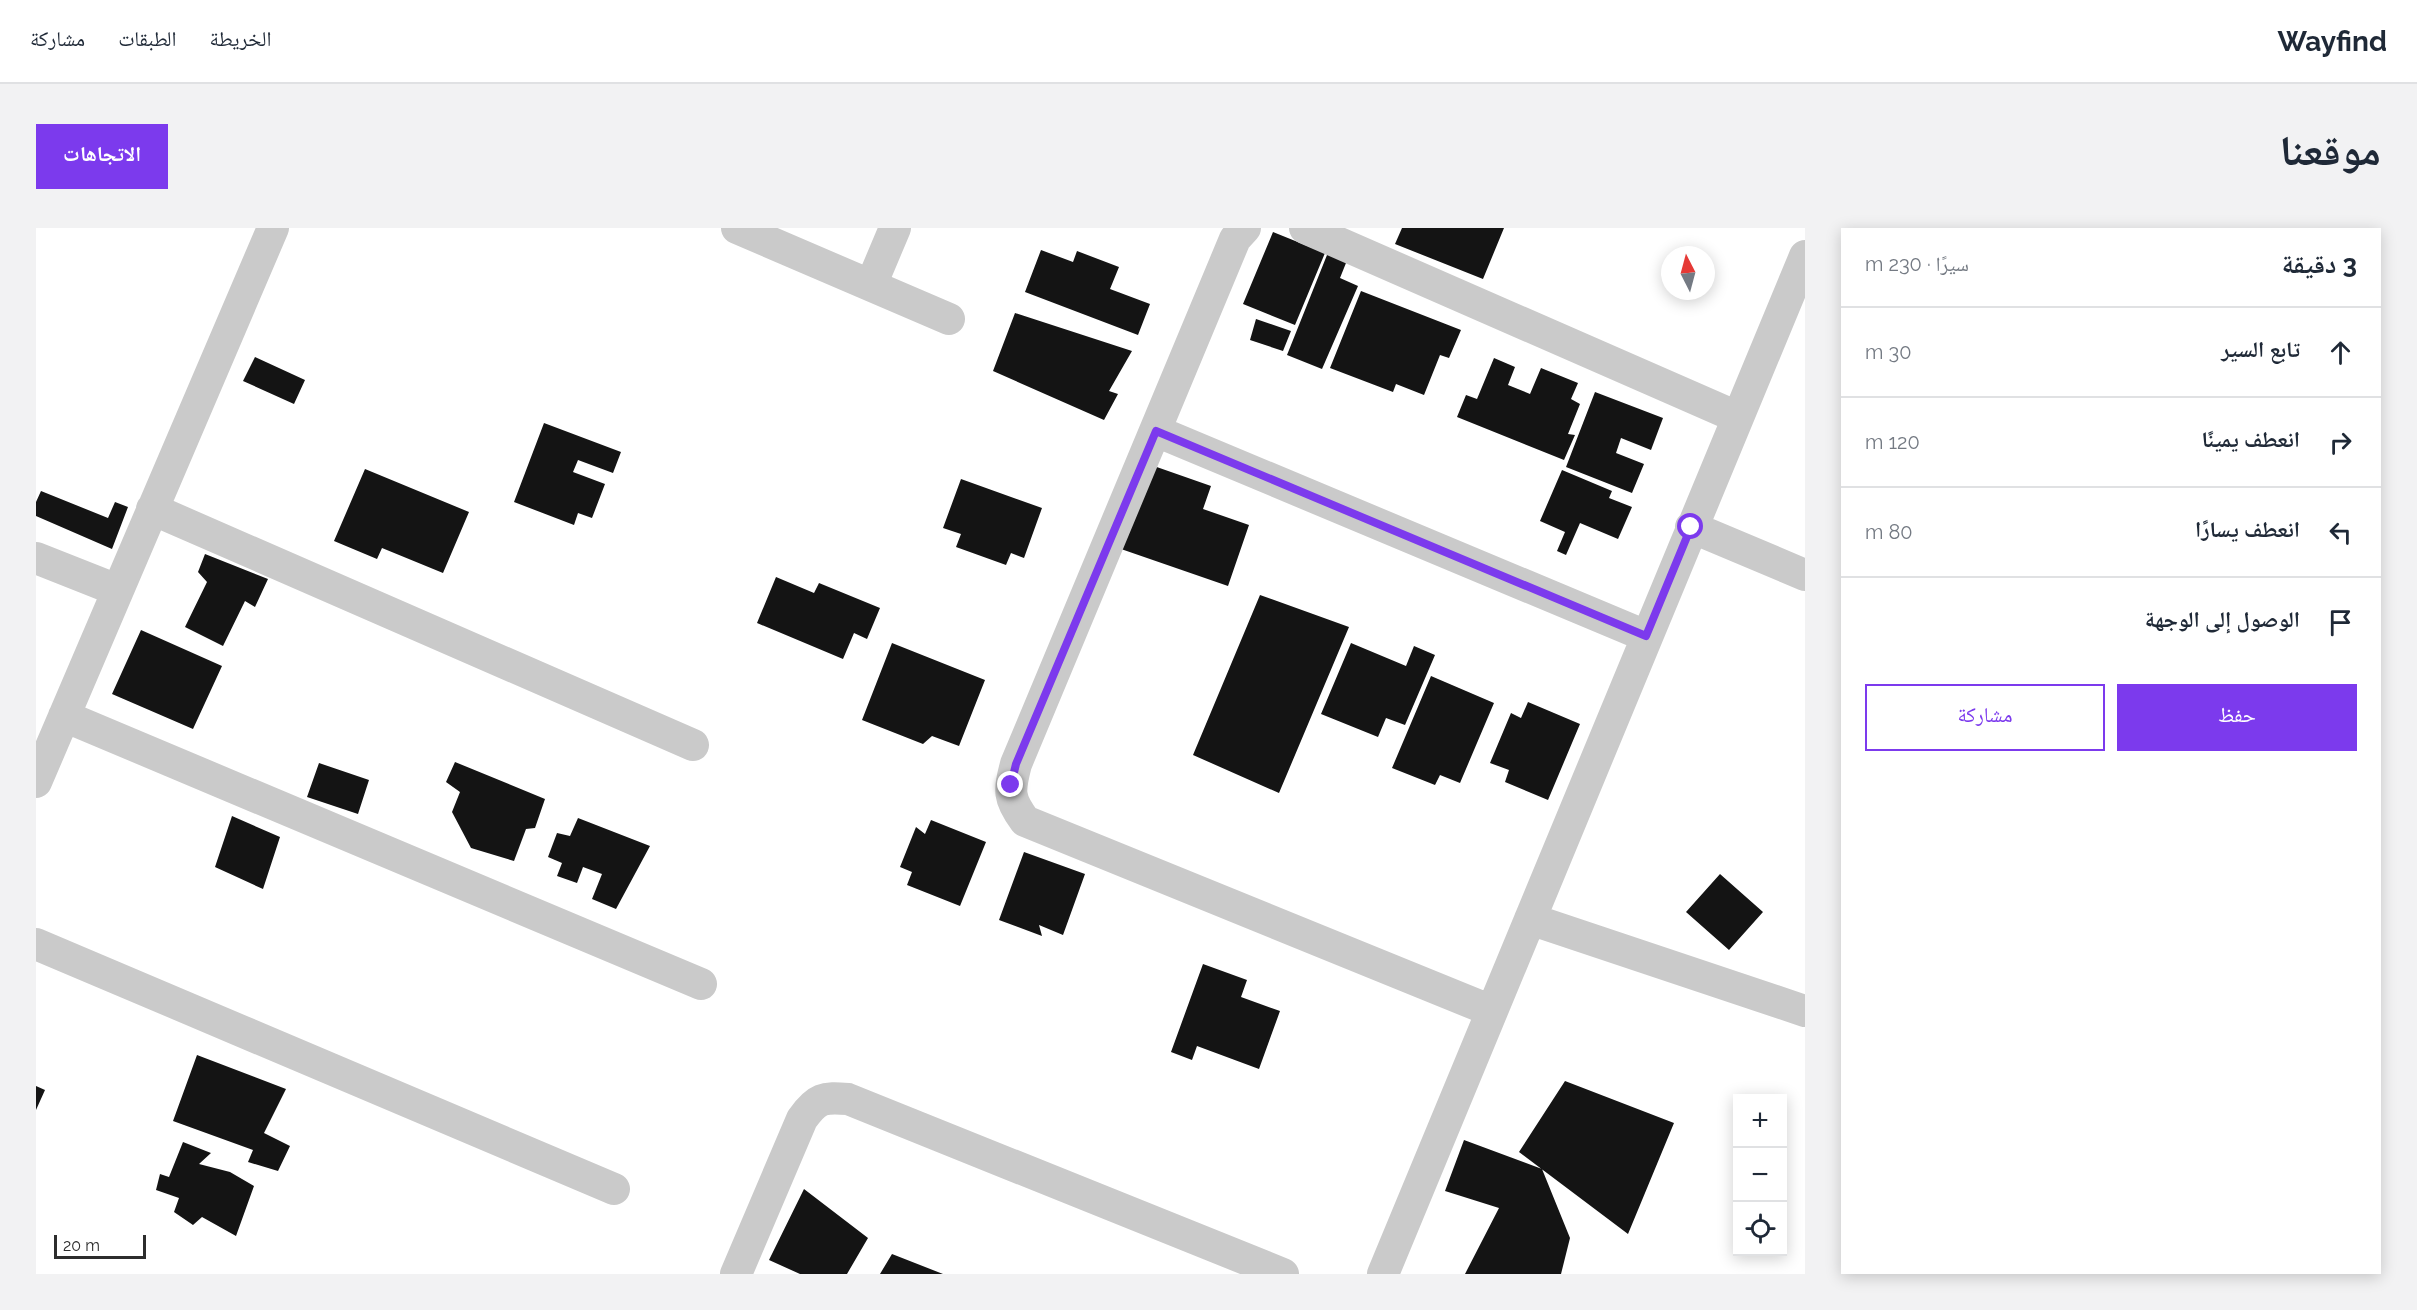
<!DOCTYPE html>
<html lang="ar">
<head>
<meta charset="utf-8">
<style>
  body { margin:0; font-family:Raleway,"Noto Naskh Arabic",sans-serif; background:#f2f2f3; color:#1f2937; direction:rtl }
  .controls { position:absolute; right:18px; bottom:18px; display:grid; overflow:hidden; border-radius:0px; box-shadow:0 3px 15px #0003 }
  .controls button { width:54px; height:54px; display:grid; place-items:center; padding:0; border:0; border-bottom:2px solid #e0e1e3; background:#fff; color:#1f2937; font:30px sans-serif }
  .compass { position:absolute; left:1625px; top:18px; width:54px; height:54px; border-radius:50%; background:#fff; box-shadow:0 3px 15px #0003; rotate:354deg }
  .scale { position:absolute; left:18px; bottom:15px; width:92px; box-sizing:border-box; padding-left:6px; border:3px solid #2d2d2d; border-top:0; font-size:16px; line-height:21px; white-space:nowrap; color:#2d2d2d; -webkit-text-stroke:4px #fff; paint-order:stroke }
  .stop { position:absolute; width:18px; height:18px; margin:-14px; border:4px solid #7c3aed; border-radius:50%; background:#fff }
  .stop.end { background:#7c3aed; border-color:#fff; box-shadow:0 2px 6px #0008 }
  .list { margin:0; padding:0; list-style:none }
  h2 { display:flex; justify-content:space-between; align-items:center; height:78px; margin:0; padding:0 24px; font-size:26px }
  h2 small { font-size:20px; font-weight:400; color:#747a83 }
  .list li { display:grid; grid-template-columns:39px 1fr auto; gap:18px; align-items:center; box-sizing:border-box; height:90px; padding:0 24px; border-top:2px solid #e0e1e3 }
  .list b { display:block; font-size:22px; white-space:nowrap }
  .list em { font-size:20px; font-style:normal; color:#747a83 }
  .actions { display:flex; gap:12px; padding:18px 24px }
  .actions a { flex:1; padding:14px 0; border:2px solid #7c3aed; border-radius:0px; text-align:center; font-size:21px; color:#7c3aed }
  .actions .main { background:#7c3aed; color:#fff }
  .icon { flex:none; width:33px; height:33px; fill:none; stroke:currentColor; stroke-width:2; stroke-linecap:round; stroke-linejoin:round }
  .map { position:relative; flex:none; width:1769px; height:1046px; overflow:hidden; direction:ltr; border-radius:0px }
  header { display:flex; align-items:center; gap:36px; box-sizing:border-box; height:84px; padding:0 30px; background:#fff; border-bottom:2px solid #e0e1e3 }
  header strong { font-size:28px }
  nav { display:flex; gap:33px; margin-inline-start:auto; font-size:21px }
  .intro { display:flex; align-items:center; justify-content:space-between; box-sizing:border-box; height:144px; padding:0 36px }
  h1 { margin:0; font-size:42px }
  .button { padding:15px 27px; border-radius:0px; background:#7c3aed; color:#fff; font-size:21px; font-weight:700 }
  main { display:flex; gap:36px; padding:0 36px }
  aside { flex:1; background:#fff; border-radius:0px; box-shadow:0 3px 15px #0003 }
  .map>svg:first-child { display:block }
</style>
</head>
<body>
<header>
<strong>Wayfind</strong>
<nav><a>الخريطة</a><a>الطبقات</a><a>مشاركة</a></nav>
</header>
<div class="intro"><h1>موقعنا</h1><a class="button">الاتجاهات</a></div>
<main>
<aside>
<h2>3 دقيقة<small>سيرًا · 230 m</small></h2>
<ul class="list">
<li><svg class="icon" aria-label="ahead" viewBox="0 0 24 24"><path d="M12 20V5M6 11l6-6 6 6"/></svg><div><b>تابع السير</b></div><em>30 m</em></li>
<li><svg class="icon" aria-label="right" viewBox="0 0 24 24"><path d="M7 20v-9h11M14 6l5 5-5 5"/></svg><div><b>انعطف يمينًا</b></div><em>120 m</em></li>
<li><svg class="icon" aria-label="left" viewBox="0 0 24 24"><path d="M17 20v-9H6M10 6l-5 5 5 5"/></svg><div><b>انعطف يسارًا</b></div><em>80 m</em></li>
<li><svg class="icon" aria-label="arrive" viewBox="0 0 24 24"><path d="M6 21V4h12l-3 4 3 4H6"/></svg><div><b>الوصول إلى الوجهة</b></div></li>
</ul>
<div class="actions"><a class="main">حفظ</a><a>مشاركة</a></div>
</aside>
<div class="map">
<svg width="1769" height="1046" viewBox="0 0 1769 1046">
  <rect width="100%" height="100%" fill="#fff"/>
  <path fill="#141414" d="M1366 0H1468L1447 51 1359 16Z
    M1237 4 1289 25 1259 97 1207 76Z
    M1295 17 1314 25 1304 50 1322 58 1286 141 1251 127Z
    M1005 22 1037 34 1041 23 1083 39 1074 61 1114 76 1102 107 989 64Z
    M1325 63 1425 102 1413 130 1404 127 1388 167 1360 156 1357 164 1294 140Z
    M979 85 1096 123 1073 163 1082 166 1068 192 957 143Z
    M1220 91 1255 103 1247 123 1214 112Z
    M219 129 269 152 258 176 207 153Z
    M1458 130 1479 139 1472 157 1494 166 1505 140 1542 155 1535 171 1544 176 1532 206 1539 207 1528 232 1421 189 1430 167 1441 171Z
    M1559 164 1627 190 1615 222 1585 210 1580 225 1608 236 1596 265 1530 239Z
    M508 195 585 224 577 245 542 232 537 244 569 256 556 290 542 285 538 297 478 274Z
    M1115 237 1175 258 1167 281 1213 297 1192 358 1085 321Z
    M329 241 433 284 407 345 346 320 341 331 298 313Z
    M1526 242 1576 263 1573 270 1596 279 1582 311 1544 295 1530 327 1521 323 1529 304 1504 293Z
    M925 251 1006 280 988 330 975 325 970 337 920 319 925 306 907 300Z
    M5 263 72 290 79 274 92 279 76 321 0 288V274Z
    M169 326 232 351 219 379 209 373 187 418 149 399 171 354 162 344Z
    M740 349 778 365 783 355 844 380 831 411 818 405 807 431 721 395Z
    M1224 367 1313 399 1243 565 1157 527Z
    M105 402 186 438 157 501 76 466Z
    M856 415 949 452 923 518 896 508 887 516 826 492Z
    M1315 415 1370 438 1378 418 1399 427 1369 497 1350 490 1342 509 1285 486Z
    M1395 448 1458 475 1424 555 1404 547 1399 557 1356 540Z
    M1492 474 1544 496 1512 572 1469 554 1473 542 1454 535 1475 485 1485 490Z
    M419 534 509 571 499 600 490 601 478 633 435 620 416 584 424 564 410 554Z
    M283 535 333 552 322 586 271 569Z
    M196 588 244 609 227 661 179 639Z
    M542 590 614 618 580 681 556 671 566 646 547 639 541 655 521 648 526 635 512 629 521 605 534 608Z
    M895 592 950 614 924 678 871 657 876 644 864 639 880 599 889 606Z
    M988 624 1049 646 1027 707 1003 697 1006 708 963 692Z
    M1684 646 1727 684 1693 722 1650 684Z
    M1167 736 1211 752 1205 769 1244 783 1223 841 1161 818 1156 832 1135 824Z
    M161 827 250 861 228 905 254 918 242 943 212 934 217 922 137 893Z
    M1529 853 1638 895 1592 1006 1483 924Z
    M0 858 9 862 0 882Z
    M1428 912 1506 941 1534 1010 1525 1046H1429L1463 980 1409 963Z
    M147 914 175 925 163 936 194 944 218 958 200 1008 166 989 157 997 138 984 143 970 120 962 124 946 133 949Z
    M768 961 832 1010 811 1046H764L733 1032Z
    M856 1026 907 1046H844Z"/>
  <g fill="none" stroke-linecap="round" stroke-linejoin="round">
    <path stroke="#cacaca" stroke-width="32" d="M701 0 913 91
      M1209 0 1199 11 980 536C973 563 972 570 989 593L1456 783
      M1269 0 1701 189
      M835 57 859 0
      M1120 203 1610 408
      M116 281 657 517
      M1655 299 1769 347
      M0 330 81 362
      M28 488 665 756
      M0 554 237 0
      M1494 691 1769 783
      M0 716 578 961
      M700 1046 766 891C781 870 787 869 812 871L1247 1046
      M1347 1046 1769 28"/>
  </g>
  <g fill="none" stroke-linecap="round" stroke-linejoin="round">
    <path stroke="#7c3aed" stroke-width="8" d="M975 557 980 536 1120 203 1610 408 1655 299"/>
  </g>
</svg>
<div class="controls">
<button>+</button>
<button>−</button>
<button><svg class="icon" aria-label="locate" viewBox="0 0 24 24"><circle cx="12" cy="12" r="6"/><path d="M12 2v4M12 18v4M2 12h4M18 12h4"/></svg></button>
</div>
<svg class="compass" viewBox="-18 -18 36 36"><path d="M0-13l5 13h-10z" fill="#e53935"/><path d="M0 13l5-13h-10z" fill="#747a83"/></svg>
<div class="scale">20 m</div>
<div class="stop" style="left:1655px;top:299px"></div>
<div class="stop end" style="left:975px;top:557px"></div>
</div>
</main>
</body>
</html>
